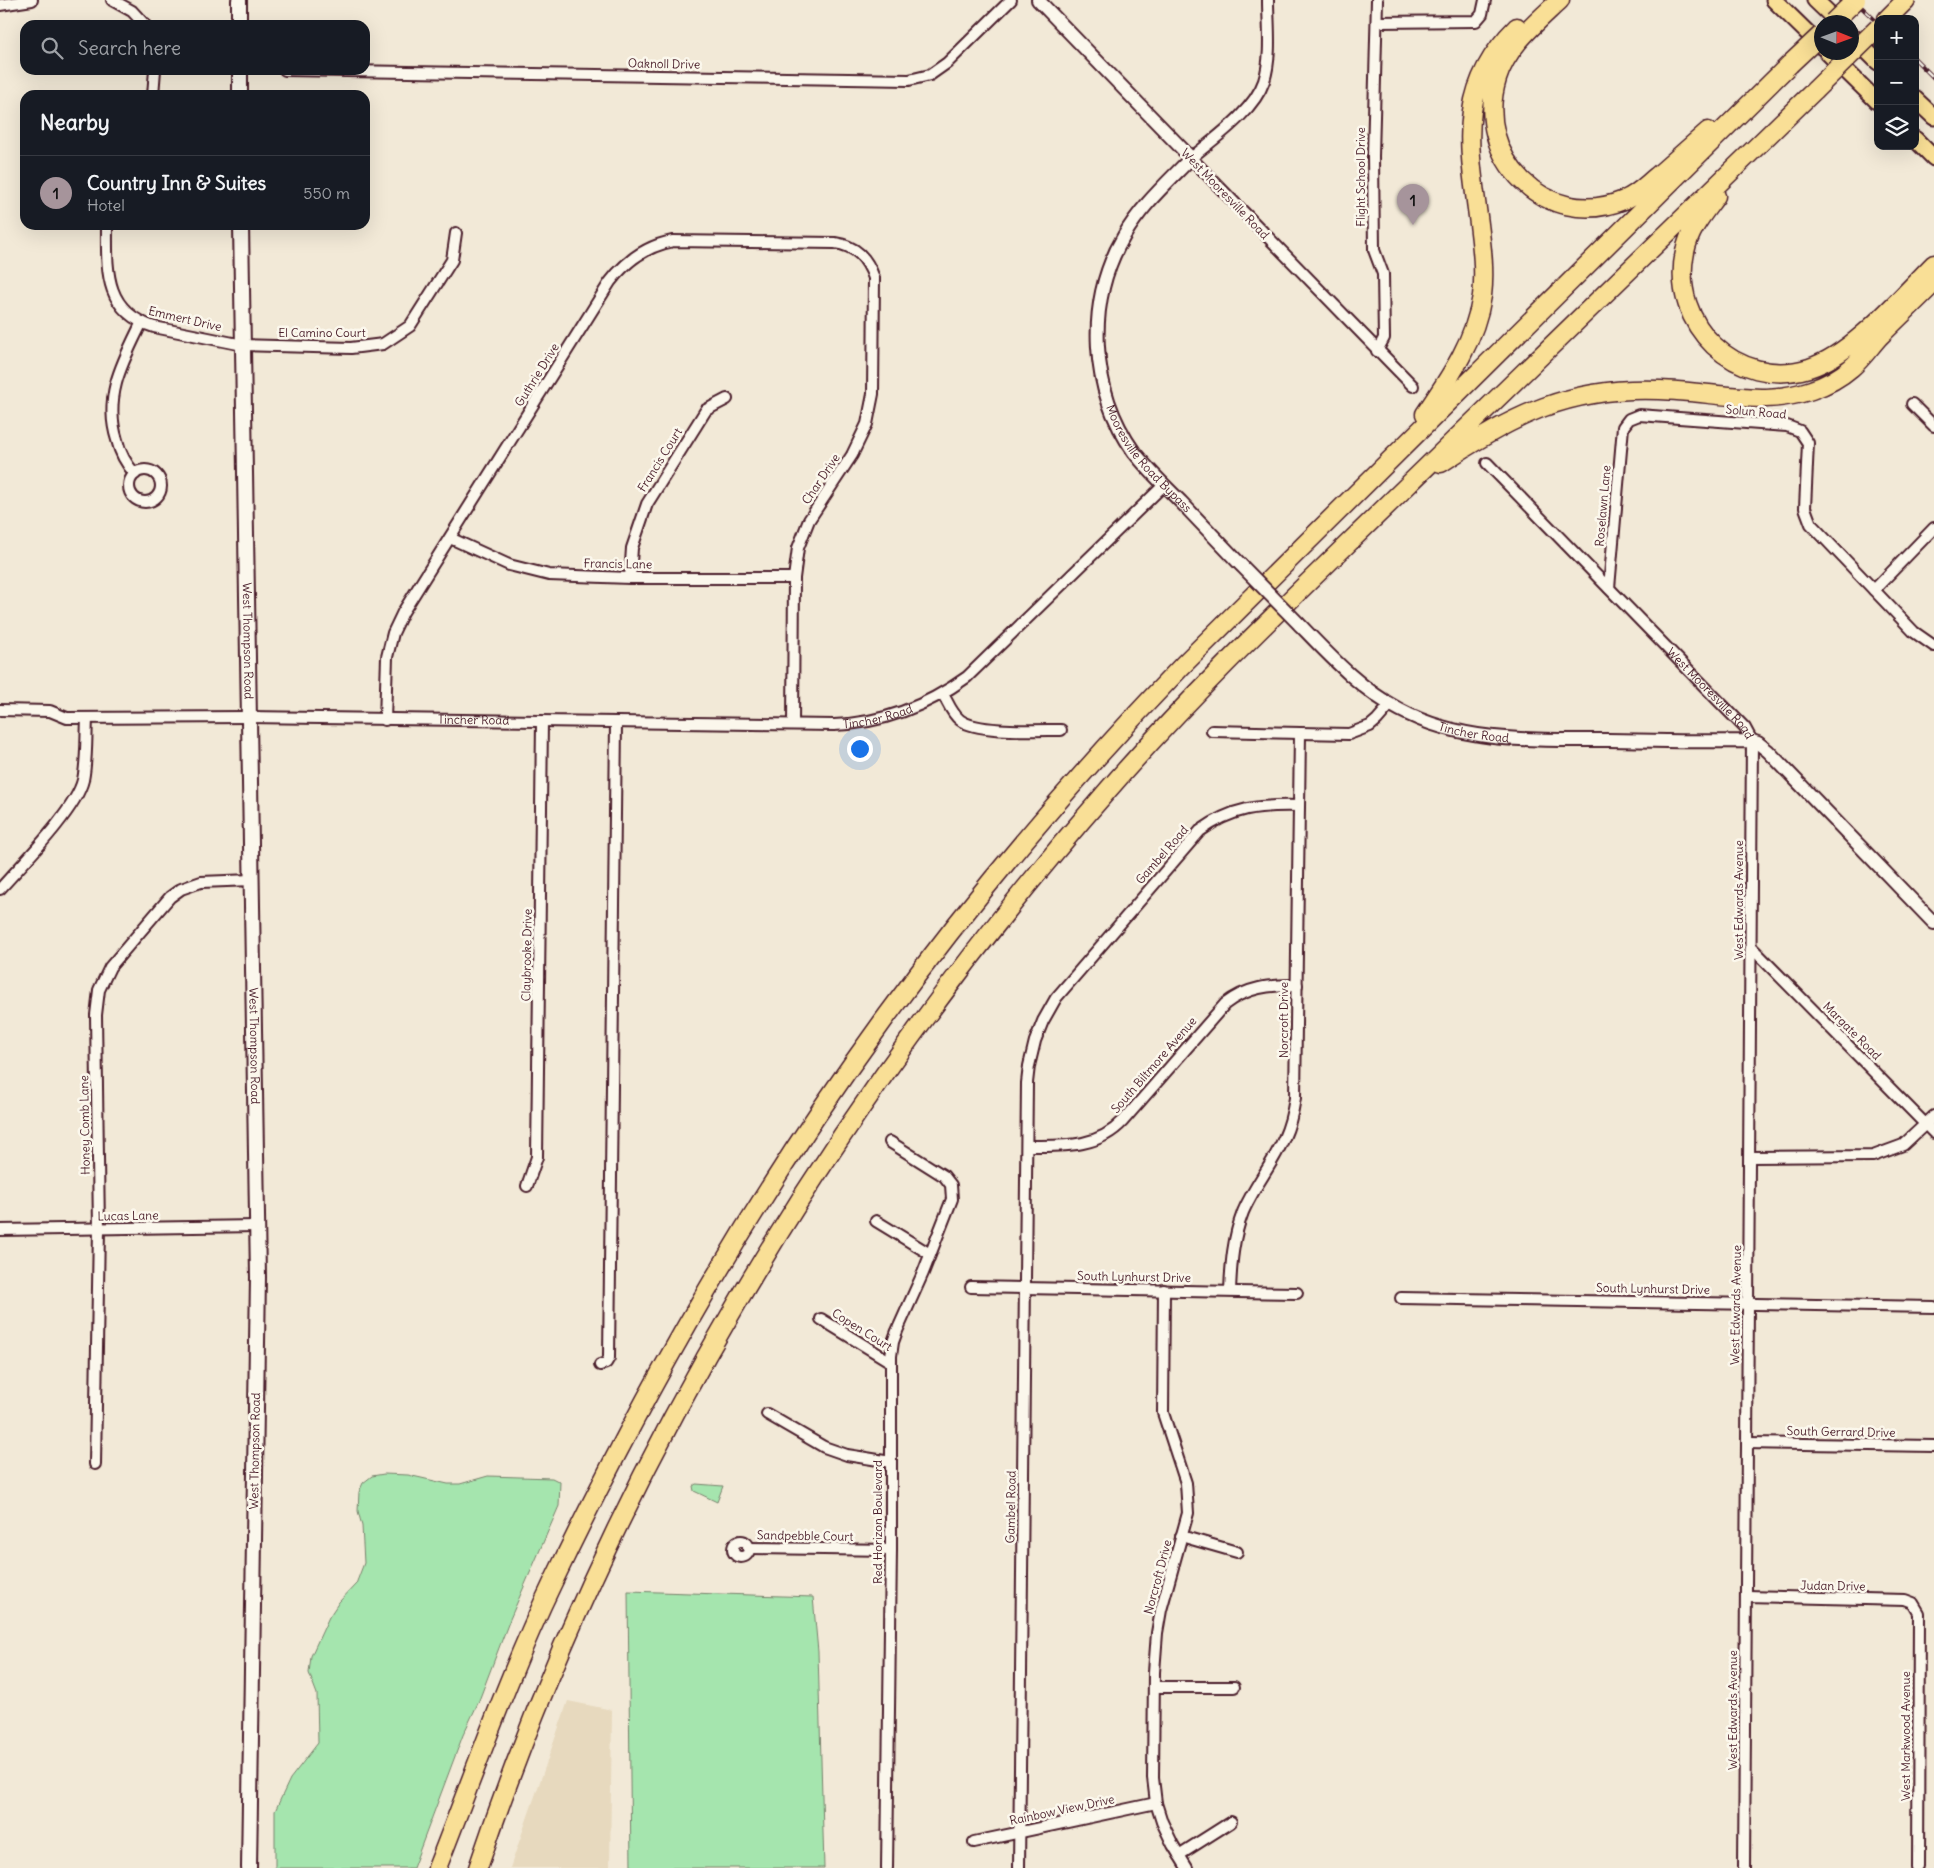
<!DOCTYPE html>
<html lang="en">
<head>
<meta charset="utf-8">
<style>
  body { margin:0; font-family:Delius,sans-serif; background:#242831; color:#f1f3f6 }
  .controls { position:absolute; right:15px; top:15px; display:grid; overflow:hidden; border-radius:10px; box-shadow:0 5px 20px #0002 }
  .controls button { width:45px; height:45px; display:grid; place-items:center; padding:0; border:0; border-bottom:1px solid #363941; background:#171b24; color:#f1f3f6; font:25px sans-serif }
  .compass { position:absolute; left:1814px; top:15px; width:45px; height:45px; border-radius:50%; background:#171b24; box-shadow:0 5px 20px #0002; rotate:91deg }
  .you { position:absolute; left:859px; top:748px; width:18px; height:18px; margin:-12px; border:4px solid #fff; border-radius:50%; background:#1a73e8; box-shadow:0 0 0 8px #1a73e833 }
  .badge { display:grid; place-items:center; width:32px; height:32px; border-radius:50%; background:#a6949b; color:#111; font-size:16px; font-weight:700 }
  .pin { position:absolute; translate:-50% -41px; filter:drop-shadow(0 1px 2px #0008) }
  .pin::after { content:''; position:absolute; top:26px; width:18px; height:15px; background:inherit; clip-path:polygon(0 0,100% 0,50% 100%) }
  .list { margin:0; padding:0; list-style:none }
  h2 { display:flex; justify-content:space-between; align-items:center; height:65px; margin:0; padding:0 20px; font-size:21px }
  h2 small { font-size:16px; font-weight:400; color:#9ea1a6 }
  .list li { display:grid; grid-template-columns:32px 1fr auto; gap:15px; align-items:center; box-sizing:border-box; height:75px; padding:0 20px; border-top:1px solid #363941 }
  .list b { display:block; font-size:19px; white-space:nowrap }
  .list p { margin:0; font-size:16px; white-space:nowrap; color:#9ea1a6 }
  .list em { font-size:16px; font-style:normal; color:#9ea1a6 }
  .icon { flex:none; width:28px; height:28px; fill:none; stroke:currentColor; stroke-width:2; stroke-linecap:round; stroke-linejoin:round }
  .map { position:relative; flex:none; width:1934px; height:1868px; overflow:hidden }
  .search { position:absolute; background:#171b24; box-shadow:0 5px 20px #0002; left:20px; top:20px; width:350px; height:55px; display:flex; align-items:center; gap:12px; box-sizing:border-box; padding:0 18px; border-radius:15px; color:#9ea1a6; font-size:19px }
  .panel { position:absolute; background:#171b24; box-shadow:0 5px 20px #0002; left:20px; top:90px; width:350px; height:140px; border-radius:15px }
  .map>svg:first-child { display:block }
</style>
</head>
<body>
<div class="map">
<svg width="1934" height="1868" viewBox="0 0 1934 1868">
  <rect width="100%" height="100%" fill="#f2e9d7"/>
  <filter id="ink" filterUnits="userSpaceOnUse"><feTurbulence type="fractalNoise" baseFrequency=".02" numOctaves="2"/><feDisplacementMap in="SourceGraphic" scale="10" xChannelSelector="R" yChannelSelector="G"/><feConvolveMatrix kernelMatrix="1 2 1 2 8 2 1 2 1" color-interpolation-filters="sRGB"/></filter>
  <g filter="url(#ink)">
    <path fill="#e7d9be" d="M568 1701 612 1710 610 1868H510Z"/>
    <path fill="#a5e5ae" stroke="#78826c" d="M384 1474 408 1475 448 1484H460L488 1476 552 1478 560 1482 559 1506 510 1619 478 1703 463 1735 413 1868H275V1811L290 1779 318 1743 317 1694 309 1673 311 1656 329 1617 339 1602 356 1584 364 1563 362 1526 358 1511 359 1492 363 1483 372 1476Z
      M696 1484 723 1486 717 1502 694 1491 693 1486Z
      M628 1591 813 1597 818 1652 824 1868H631Z"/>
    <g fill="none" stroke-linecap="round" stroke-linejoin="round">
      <g stroke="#4a1f2b" stroke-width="14">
        <g id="minor">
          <path d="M112 0 132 11 145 25"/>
          <path d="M1268 0C1268 26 1272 56 1264 81 1254 111 1215 138 1191 158L1413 386"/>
          <path d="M1377 0 1373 156 1374 250 1383 274 1384 338 1377 351"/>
          <path d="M0 5 32 0"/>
          <path d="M1377 22 1476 21 1482 14 1485 0"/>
          <path d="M285 70 909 80 930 75 947 63 1011 0"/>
          <path d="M153 95 155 70"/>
          <path d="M107 225C107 268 103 311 154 327L243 345 351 348 383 344 410 326 452 260 456 233"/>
          <path d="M1912 404 1934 426"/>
          <path id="s1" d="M1487 463 1745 728 1752 741 1744 1868"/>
          <circle cx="145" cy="486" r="16"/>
          <path d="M135 474C126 464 120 453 117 440 103 396 123 361 142 322"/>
          <path d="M450 538 509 565 549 575 630 578H794"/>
          <path d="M630 578 632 548 647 504 706 410 727 399"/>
          <path d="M1609 588 1623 427 1629 419 1639 415 1787 426 1800 431 1808 443 1805 508 1811 524 1914 632 1934 646"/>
          <path d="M1874 590 1934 528"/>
          <path d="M943 694C948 703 952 714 960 720 977 733 1037 730 1061 730"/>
          <path id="s2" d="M0 710 50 711 67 718 249 717 834 725C884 723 927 706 967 677L1164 485"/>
          <path d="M385 720 387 657 393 633 403 612 610 282C626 261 646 246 673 241L835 243C856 246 867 258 874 278L873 394 867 424 852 455 809 520 798 548 794 578 793 724"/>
          <path d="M1212 731 1349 734 1370 726 1377 720 1390 705"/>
          <path d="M0 889C22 864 76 810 83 780 87 760 86 738 87 719"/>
          <path d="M1751 947 1934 1133"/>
          <path d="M1027 1146C1061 1146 1097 1149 1123 1121L1225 1004C1247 987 1269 985 1297 985"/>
          <path d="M1750 1157 1873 1156 1903 1145 1934 1116"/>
          <path d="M527 1186 537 1157 542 722"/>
          <path d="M876 1221 930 1254"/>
          <path d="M0 1230 257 1226"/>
          <path d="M971 1287 1297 1293"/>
          <path d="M1164 1290 1163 1413 1186 1483 1188 1513 1161 1610 1157 1633 1154 1672 1153 1778 1156 1803 1162 1822 1173 1845 1187 1868"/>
          <path d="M1230 1291C1231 1264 1233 1238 1243 1212 1254 1186 1273 1164 1284 1138 1290 1125 1293 1111 1295 1098L1300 734"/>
          <path d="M1401 1298 1934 1307"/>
          <path d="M821 1319 891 1362"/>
          <path d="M600 1365 606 1363 609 1358 616 723"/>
          <path d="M767 1414 824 1447 847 1455 891 1462"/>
          <path d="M1747 1443 1934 1446"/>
          <path d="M95 1464 99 1229 96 1015 99 990 110 967 170 897 181 889 201 882 252 880"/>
          <path d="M1181 1536 1237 1552"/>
          <circle cx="741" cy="1549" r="8"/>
          <path d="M748 1548 891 1550"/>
          <path d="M1747 1596 1905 1600 1913 1603 1919 1613 1918 1868"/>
          <path d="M1154 1687H1234"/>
          <path d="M974 1842 1156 1803"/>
          <path d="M1179 1855 1231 1822"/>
          <path d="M887 1868 891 1550V1356L893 1342 897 1331 923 1273 952 1199 951 1185 944 1176 890 1142"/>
          <path d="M1019 1868 1027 1083 1029 1066 1035 1041 1043 1021 1056 998 1200 831C1233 807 1259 805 1299 806"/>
        </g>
      </g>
      <g stroke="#4a1f2b" stroke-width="16">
        <g id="tertiary">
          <path id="s3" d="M1038 0 1191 158C1167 183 1141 206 1124 236 1085 302 1090 390 1134 452 1148 470 1165 486 1181 502 1201 523 1221 544 1241 565"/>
          <path id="s4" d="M1299 624C1329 655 1361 690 1400 710 1463 744 1538 740 1608 740 1656 741 1704 742 1752 741L1758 743 1768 751 1934 923"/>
        </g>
      </g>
      <g stroke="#4a1f2b" stroke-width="18">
        <g id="secondary">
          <path d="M239 0V25"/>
          <path d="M240 95V70"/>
          <path id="s5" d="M241 225 258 1277 249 1868"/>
        </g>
      </g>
      <g stroke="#4a1f2b" stroke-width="19">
        <path id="primary" d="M1774 0 1822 47
          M1815 0 1838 22
          M1852 36 1878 62
          M1827 52 1878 102
          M1915 99 1934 117
          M1915 139 1934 158"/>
      </g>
      <g stroke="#4a1f2b" stroke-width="21">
        <path id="motorway" d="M1560 0C1536 23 1507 46 1497 79 1473 157 1546 232 1624 200 1637 195 1646 185 1657 176 1674 161 1691 146 1708 131
          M1887 19 1906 0
          M1716 196C1703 214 1689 230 1685 252 1669 325 1737 390 1809 368 1852 355 1902 296 1934 264
          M1425 414C1450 377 1475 341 1482 296 1485 272 1482 248 1479 224 1469 146 1455 88 1517 27
          M1441 463C1514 415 1570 386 1660 390 1695 391 1731 398 1766 398 1796 397 1828 388 1851 368 1862 359 1870 347 1879 337 1897 319 1916 301 1934 283
          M437 1868C475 1772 508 1675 553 1582 645 1389 756 1195 883 1021 975 895 1075 777 1183 665L1790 64
          M478 1868C612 1470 832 1106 1108 790 1202 682 1307 584 1409 484 1544 352 1680 221 1815 90"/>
      </g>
      <use href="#minor" stroke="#fbf7ec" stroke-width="10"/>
      <use href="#tertiary" stroke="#fbf7ec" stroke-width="12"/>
      <use href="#secondary" stroke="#fbf7ec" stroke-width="14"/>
      <use href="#primary" stroke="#f9df96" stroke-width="15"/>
      <use href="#motorway" stroke="#f9df96" stroke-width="18"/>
      <g stroke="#4a1f2b" stroke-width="4.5">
        <path id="rail" d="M1854 0 1878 23
          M1915 59 1934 78"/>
      </g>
      <use href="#rail" stroke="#fbf7ec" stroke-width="2.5" stroke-dasharray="8" stroke-linecap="butt"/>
      <g stroke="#4a1f2b" stroke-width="16" stroke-linecap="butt">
        <path id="tertiary-bridge" d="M1241 565 1299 624"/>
      </g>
      <g stroke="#4a1f2b" stroke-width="21" stroke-linecap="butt">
        <path id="motorway-bridge" d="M1833 22 1856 0
          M1790 64 1822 34
          M1815 90 1878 28"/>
      </g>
      <use href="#tertiary-bridge" stroke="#fbf7ec" stroke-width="12"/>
      <use href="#motorway-bridge" stroke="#f9df96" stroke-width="18"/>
    </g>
  </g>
  <g text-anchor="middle" stroke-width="5" stroke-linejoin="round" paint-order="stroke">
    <g font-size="12" fill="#4a1f2b" stroke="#fbf7ec">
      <text transform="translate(664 64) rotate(1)" y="4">Oaknoll Drive</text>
      <text transform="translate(1361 177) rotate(-90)" y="4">Flight School Drive</text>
      <text transform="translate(1225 194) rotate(46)" y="4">West Mooresville Road</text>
      <text transform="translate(185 319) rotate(13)" y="4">Emmert Drive</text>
      <text x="322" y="337">El Camino Court</text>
      <text transform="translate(537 375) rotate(-58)" y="4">Guthrie Drive</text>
      <text transform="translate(1756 412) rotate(5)" y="4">Solun Road</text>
      <text dy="4" stroke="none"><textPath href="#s3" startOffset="565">Mooresville Road Bypass</textPath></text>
      <text transform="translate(660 460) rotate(-58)" y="4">Francis Court</text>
      <text transform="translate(821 479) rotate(-56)" y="4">Char Drive</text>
      <text transform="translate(1603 506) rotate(-85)" y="4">Roselawn Lane</text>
      <text transform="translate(618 564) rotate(1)" y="4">Francis Lane</text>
      <text dy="4" stroke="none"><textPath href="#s5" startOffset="416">West Thompson Road</textPath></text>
      <text dy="4" stroke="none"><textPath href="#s1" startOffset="321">West Mooresville Road</textPath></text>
      <text dy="4" stroke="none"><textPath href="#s2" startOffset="880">Tincher Road</textPath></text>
      <text dy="4" stroke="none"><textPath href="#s2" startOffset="475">Tincher Road</textPath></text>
      <text dy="4" stroke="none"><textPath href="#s4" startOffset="211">Tincher Road</textPath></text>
      <text transform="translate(1162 855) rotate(-49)" y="4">Gambel Road</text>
      <text transform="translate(1739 900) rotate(-90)" y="4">West Edwards Avenue</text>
      <text transform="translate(527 955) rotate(-89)" y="4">Claybrooke Drive</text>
      <text transform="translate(1284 1020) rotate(-90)" y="4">Norcroft Drive</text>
      <text transform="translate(1852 1031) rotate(45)" y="4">Margate Road</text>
      <text dy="4" stroke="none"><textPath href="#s5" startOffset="821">West Thompson Road</textPath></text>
      <text transform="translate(1154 1065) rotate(-49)" y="4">South Biltmore Avenue</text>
      <text transform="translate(85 1125) rotate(-91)" y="4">Honey Comb Lane</text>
      <text transform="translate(128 1216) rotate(-1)" y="4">Lucas Lane</text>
      <text transform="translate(1134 1277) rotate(1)" y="4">South Lynhurst Drive</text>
      <text transform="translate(1653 1289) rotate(1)" y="4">South Lynhurst Drive</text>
      <text transform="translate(1736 1305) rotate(-89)" y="4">West Edwards Avenue</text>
      <text transform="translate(862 1330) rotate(32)" y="4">Copen Court</text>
      <text transform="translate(1841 1432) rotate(1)" y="4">South Gerrard Drive</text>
      <text transform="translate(255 1451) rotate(-89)" y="4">West Thompson Road</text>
      <text transform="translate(1011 1507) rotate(-89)" y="4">Gambel Road</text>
      <text transform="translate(878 1522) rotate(-90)" y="4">Red Horizon Boulevard</text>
      <text transform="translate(805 1536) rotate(1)" y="4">Sandpebble Court</text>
      <text transform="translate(1158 1577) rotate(-75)" y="4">Norcroft Drive</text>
      <text transform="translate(1833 1586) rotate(1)" y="4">Judan Drive</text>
      <text transform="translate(1733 1710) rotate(-90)" y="4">West Edwards Avenue</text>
      <text transform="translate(1906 1736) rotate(-90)" y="4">West Markwood Avenue</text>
      <text transform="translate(1062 1810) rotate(-12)" y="4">Rainbow View Drive</text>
    </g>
  </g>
</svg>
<div class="controls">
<button>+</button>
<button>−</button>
<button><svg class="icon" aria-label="layers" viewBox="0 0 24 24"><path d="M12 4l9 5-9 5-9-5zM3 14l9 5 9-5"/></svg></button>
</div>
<svg class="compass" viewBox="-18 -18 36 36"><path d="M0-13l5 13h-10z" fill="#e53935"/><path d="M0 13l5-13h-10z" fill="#9ea1a6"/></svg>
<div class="you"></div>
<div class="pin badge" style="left:1413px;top:225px">1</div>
<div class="search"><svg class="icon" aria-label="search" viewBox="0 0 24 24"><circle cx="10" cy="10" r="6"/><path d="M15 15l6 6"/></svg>Search here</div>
<section class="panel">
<h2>Nearby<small></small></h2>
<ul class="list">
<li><span class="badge">1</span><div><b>Country Inn &amp; Suites</b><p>Hotel</p></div><em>550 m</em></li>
</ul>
</section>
</div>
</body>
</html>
